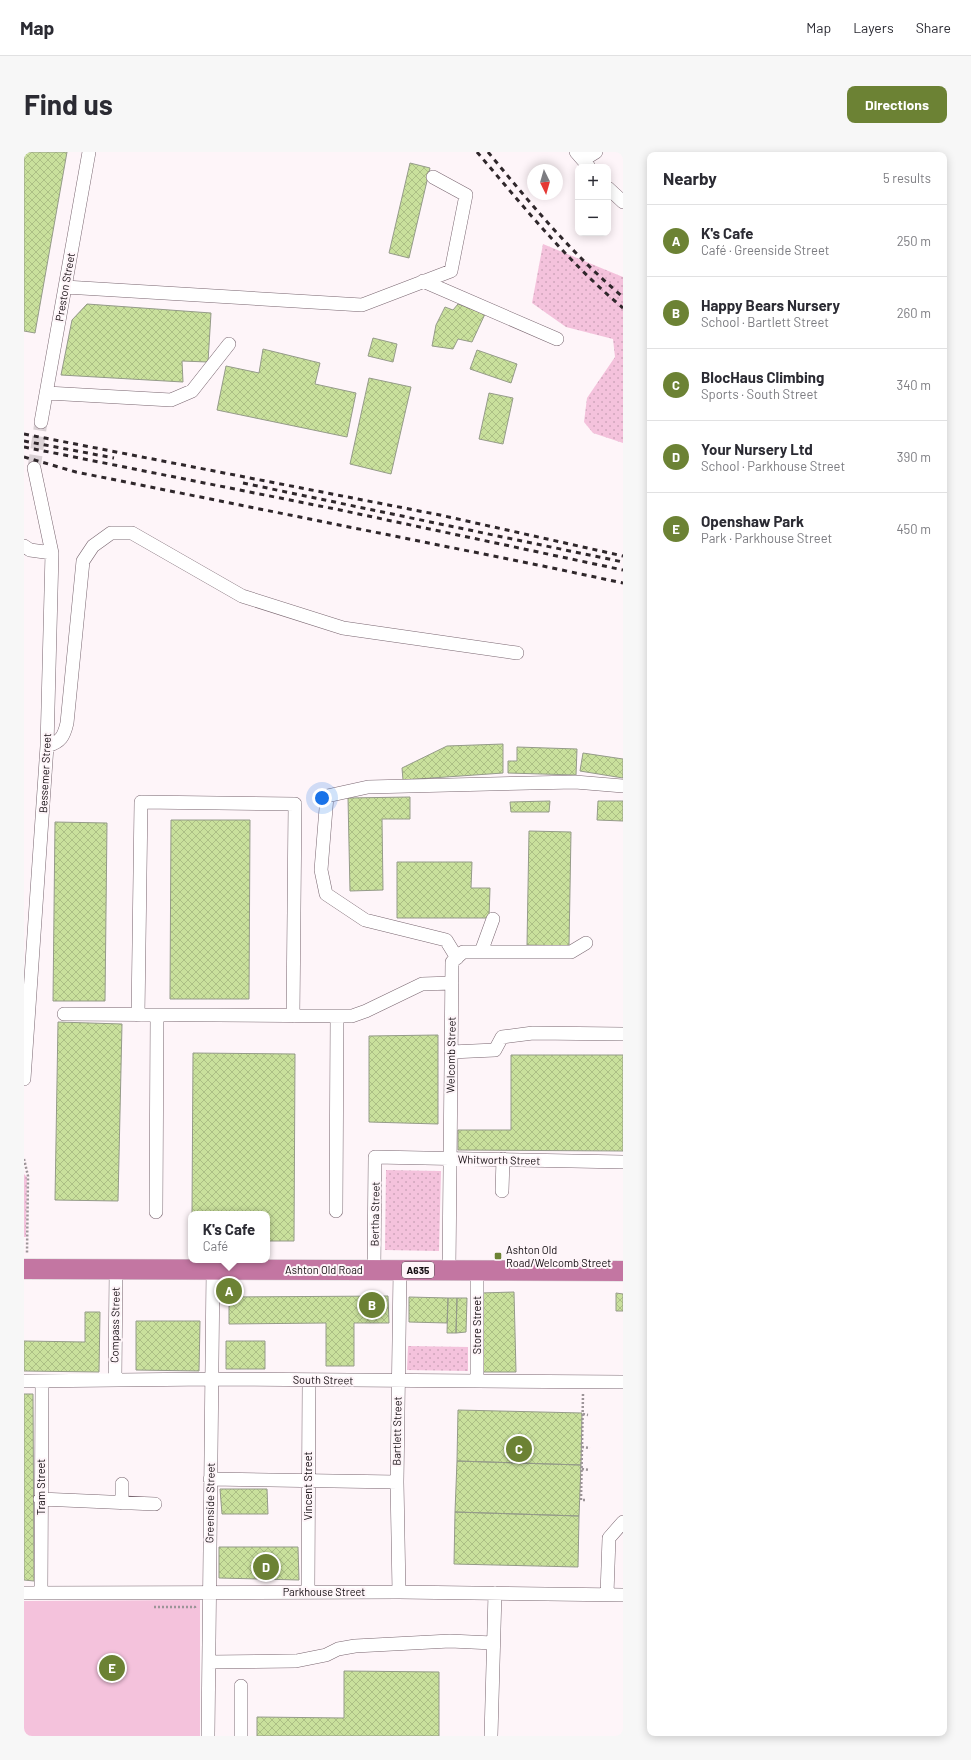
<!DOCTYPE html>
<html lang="en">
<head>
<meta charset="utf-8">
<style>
  body { margin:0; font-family:Barlow,sans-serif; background:#f7f7f7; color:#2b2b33 }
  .controls { position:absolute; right:12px; top:12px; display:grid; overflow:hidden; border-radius:8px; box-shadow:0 2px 10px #0003 }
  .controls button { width:36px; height:36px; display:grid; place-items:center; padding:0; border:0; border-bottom:1px solid #e1e1e2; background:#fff; color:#2b2b33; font:20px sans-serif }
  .compass { position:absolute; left:503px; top:12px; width:36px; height:36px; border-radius:50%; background:#fff; box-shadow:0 2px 10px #0003; rotate:175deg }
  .you { position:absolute; left:298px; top:646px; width:14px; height:14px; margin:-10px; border:3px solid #fff; border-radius:50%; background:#1a73e8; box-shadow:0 0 0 6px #1a73e833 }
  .badge { display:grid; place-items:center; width:26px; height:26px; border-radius:50%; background:#6c8234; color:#fff; font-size:13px; font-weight:700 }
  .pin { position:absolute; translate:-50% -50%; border:2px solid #fff; box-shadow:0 1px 4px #0006 }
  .popup { position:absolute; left:164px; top:1059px; width:82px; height:52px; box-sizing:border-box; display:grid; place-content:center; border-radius:8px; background:#fff; filter:drop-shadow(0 1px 3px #0005); font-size:13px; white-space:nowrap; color:#7c7c81 }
  .popup b { font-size:15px; color:#2b2b33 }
  .popup::after { content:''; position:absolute; left:50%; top:100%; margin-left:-8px; border:8px solid transparent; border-top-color:#fff }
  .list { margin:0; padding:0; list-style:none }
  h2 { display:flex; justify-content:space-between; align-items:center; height:52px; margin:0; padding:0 16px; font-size:17px }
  h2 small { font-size:13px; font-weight:400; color:#7c7c81 }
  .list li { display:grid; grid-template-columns:26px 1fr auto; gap:12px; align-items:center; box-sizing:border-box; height:72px; padding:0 16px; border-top:1px solid #e1e1e2 }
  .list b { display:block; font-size:15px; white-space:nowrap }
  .list p { margin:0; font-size:13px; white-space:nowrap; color:#7c7c81 }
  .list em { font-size:13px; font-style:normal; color:#7c7c81 }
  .map { position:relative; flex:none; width:599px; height:1584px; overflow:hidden; border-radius:8px }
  header { display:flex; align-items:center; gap:24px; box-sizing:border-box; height:56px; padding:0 20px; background:#fff; border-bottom:1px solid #e1e1e2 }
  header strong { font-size:19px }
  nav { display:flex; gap:22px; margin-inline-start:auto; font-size:14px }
  .intro { display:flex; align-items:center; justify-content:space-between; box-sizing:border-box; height:96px; padding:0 24px }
  h1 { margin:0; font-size:28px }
  .button { padding:10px 18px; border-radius:8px; background:#6c8234; color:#fff; font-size:14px; font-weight:700 }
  main { display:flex; gap:24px; padding:0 24px }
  aside { flex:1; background:#fff; border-radius:8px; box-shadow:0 2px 10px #0003 }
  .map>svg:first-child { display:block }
</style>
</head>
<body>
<header>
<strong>Map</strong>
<nav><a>Map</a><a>Layers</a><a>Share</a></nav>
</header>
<div class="intro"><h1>Find us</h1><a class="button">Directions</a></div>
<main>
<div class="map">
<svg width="599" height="1584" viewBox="0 0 599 1584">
  <defs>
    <pattern id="grass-dots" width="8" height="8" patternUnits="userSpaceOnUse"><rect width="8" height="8" fill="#f4c2dc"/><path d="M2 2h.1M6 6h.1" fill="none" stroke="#d0a6bc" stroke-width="1.8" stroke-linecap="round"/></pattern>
    <pattern id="building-cross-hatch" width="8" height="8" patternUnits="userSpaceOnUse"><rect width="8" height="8" fill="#c9e09c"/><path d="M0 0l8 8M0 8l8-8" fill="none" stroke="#acbf85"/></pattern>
  </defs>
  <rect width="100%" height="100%" fill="#fef5f9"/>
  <path fill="url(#grass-dots)" d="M519 92 599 125V291L569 281 560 270 563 246 591 205 589 187 542 175 508 151Z
    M362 1018 417 1019 415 1099 361 1098Z
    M0 1022 3 1025 2 1085H0Z
    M384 1194 444 1195V1219L383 1218Z"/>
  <path fill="#f4c2dc" d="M176 1448V1584H0V1449Z"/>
  <path fill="url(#building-cross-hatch)" stroke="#959b89" d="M0 0H43L11 181 0 179Z
    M386 11 406 16 385 106 365 101Z
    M63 152 187 161 184 210 158 209 159 230 37 223 48 168Z
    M434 152 461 162 448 190 434 187 429 197 408 194 412 173 421 155 429 158Z
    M349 186 373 192 369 210 344 204Z
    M239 197 296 211 291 232 332 241 323 285 193 258 202 214 235 221Z
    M453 198 493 212 487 231 446 217Z
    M345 226 387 235 367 322 326 312Z
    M465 241 489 246 479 292 455 287Z
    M479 592V621L379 628 378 616 423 594Z
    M493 595 553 597 552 623 484 621V609H493Z
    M559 601 599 607V626L556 619Z
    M386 645V667H358L359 738 326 739 324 646Z
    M526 649 525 660H487L486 650Z
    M574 649H599V669L573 668Z
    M147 668H226L225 847H146Z
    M31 670 83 671 81 849H29Z
    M505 679 547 680 545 794 503 793Z
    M373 710H448L447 736H466L465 766H373Z
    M34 870 98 872 94 1049 31 1048Z
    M414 883V972L345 970V884Z
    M169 901 271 902 270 1089H243V1062H168Z
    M487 903H599V999L434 998V978H487Z
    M490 1140 492 1220H457V1141Z
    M592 1141 599 1142V1159H592Z
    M364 1144 365 1171H330V1214H302V1171L205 1172V1145Z
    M385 1145 424 1146 423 1171 385 1170Z
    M424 1146H433L432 1181H423Z
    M433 1146H443L442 1180 432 1181Z
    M61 1160H76L75 1220 0 1219V1189L61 1190Z
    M112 1169H176L175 1219 112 1218Z
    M202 1189H241V1217H202Z
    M0 1242H9L10 1429 0 1428Z
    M434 1258 558 1261 557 1313 433 1309Z
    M433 1309 557 1313 555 1364 431 1360Z
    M196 1337H243L244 1362H198Z
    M431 1360 555 1364 554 1415 430 1412Z
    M195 1395H274L275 1428 195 1426Z
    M320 1519 415 1520V1584H233V1565L320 1566Z"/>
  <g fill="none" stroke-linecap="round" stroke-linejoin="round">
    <path stroke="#dbd2d6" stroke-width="13" stroke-dasharray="13 6" stroke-linecap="butt" d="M10 316 17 270"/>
    <g stroke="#796670" stroke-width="14">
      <path id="minor" d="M552 0 565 15
        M559 8 572 0
        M584 36 599 50
        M399 129 533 187
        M41 135 338 153 427 119 442 43 409 25
        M23 241 147 248 168 239 205 192
        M17 270 65 0
        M0 394 6 398 28 401
        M23 594C37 590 40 584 43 571L59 409 69 394 87 381H108L218 444 319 476 493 501
        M457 800 469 767
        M433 806 422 788 341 768 302 742 297 718 303 644 344 635 551 630 599 634
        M40 862 328 864 342 859 398 832 428 831
        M114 863 117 650 271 652 269 864
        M427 900 471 898 478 885 509 881 599 882
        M0 927 23 594 28 401 10 316
        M478 1039 479 1007
        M312 1059 313 864
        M132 1060 133 863
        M350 1118 351 1005 599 1010
        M425 1118 428 810 439 800H547L562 791
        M91 1228 92 1117
        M0 1229 188 1227 599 1230
        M453 1229V1118
        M186 1327 373 1330
        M16 1347 131 1352
        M98 1351V1332
        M284 1440 285 1228
        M375 1440 373 1330 376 1118
        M0 1441 375 1440 599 1443
        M17 1441 18 1229
        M583 1442 585 1386 599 1370
        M185 1510 272 1509 302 1503 314 1497 331 1494 426 1489 469 1491
        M217 1534V1584
        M184 1584 189 1117
        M467 1584 471 1441"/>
    </g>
    <g stroke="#d5d3d4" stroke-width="21">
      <path id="highway" d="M0 1117 599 1119"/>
    </g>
    <path stroke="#9c9498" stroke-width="2.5" stroke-dasharray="2 2" stroke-linecap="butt" d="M0 1007 4 1024 3 1101
      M559 1242 557 1348H562
      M559 1262 564 1263
      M558 1295 566 1296
      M558 1317 565 1318
      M130 1455H171V1458"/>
    <use href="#minor" stroke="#fff" stroke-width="13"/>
    <use href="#highway" stroke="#c376a2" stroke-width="20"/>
    <path stroke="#2f272b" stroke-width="3" stroke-dasharray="5 5" stroke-linecap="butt" d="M453 0C499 54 544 110 599 156
      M464 0C506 51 548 102 599 145
      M0 282 416 363 599 404
      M0 289 90 306
      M0 295 316 358 599 418
      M0 305 52 320 519 414 599 431
      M219 331 599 410"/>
  </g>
  <rect fill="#6c8234" stroke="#fef5f9" stroke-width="1.5" x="470" y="1100" width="8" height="8" rx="2"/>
  <g text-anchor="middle" stroke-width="4" stroke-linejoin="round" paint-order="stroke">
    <rect fill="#fef5f9" stroke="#5a5357" stroke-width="1" x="378" y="1110" width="32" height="16" rx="3"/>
    <g font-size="10" font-weight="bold" fill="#140d11">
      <text x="394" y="1122">A635</text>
    </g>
    <g font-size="11" fill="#140d11" stroke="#fef5f9">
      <text transform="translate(41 135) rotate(-80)" y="4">Preston Street</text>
      <text transform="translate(21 621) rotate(-87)" y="4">Bessemer Street</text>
      <text transform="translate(427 903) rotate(-89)" y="4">Welcomb Street</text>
      <text transform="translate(475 1008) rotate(1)" y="4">Whitworth Street</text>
      <text transform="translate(351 1062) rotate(-89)" y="4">Bertha Street</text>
      <text x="300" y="1122">Ashton Old Road</text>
      <text transform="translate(91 1173) rotate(-89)" y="4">Compass Street</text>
      <text transform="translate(453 1173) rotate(-90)" y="4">Store Street</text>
      <text transform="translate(299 1228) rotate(1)" y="4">South Street</text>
      <text transform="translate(373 1279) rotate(-89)" y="4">Bartlett Street</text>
      <text transform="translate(284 1334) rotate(-90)" y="4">Vincent Street</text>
      <text transform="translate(17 1335) rotate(-90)" y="4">Tram Street</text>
      <text transform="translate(186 1351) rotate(-89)" y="4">Greenside Street</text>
      <text x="300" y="1444">Parkhouse Street</text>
    </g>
    <g font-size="11" fill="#140d11" stroke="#fef5f9" text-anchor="start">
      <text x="482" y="1102">Ashton Old<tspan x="482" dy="13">Road/Welcomb Street</tspan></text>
    </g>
  </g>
</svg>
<div class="controls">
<button>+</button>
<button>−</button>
</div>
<svg class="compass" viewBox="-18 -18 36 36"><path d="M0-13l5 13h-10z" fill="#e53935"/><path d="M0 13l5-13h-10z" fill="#7c7c81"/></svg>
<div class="you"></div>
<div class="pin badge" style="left:205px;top:1139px">A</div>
<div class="popup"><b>K's Cafe</b>Café</div>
<div class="pin badge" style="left:348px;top:1153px">B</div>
<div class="pin badge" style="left:495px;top:1297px">C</div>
<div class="pin badge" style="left:242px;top:1415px">D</div>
<div class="pin badge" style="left:88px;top:1516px">E</div>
</div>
<aside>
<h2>Nearby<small>5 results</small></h2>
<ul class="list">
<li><span class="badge">A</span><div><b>K's Cafe</b><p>Café · Greenside Street</p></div><em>250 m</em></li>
<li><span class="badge">B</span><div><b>Happy Bears Nursery</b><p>School · Bartlett Street</p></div><em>260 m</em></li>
<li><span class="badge">C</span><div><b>BlocHaus Climbing</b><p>Sports · South Street</p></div><em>340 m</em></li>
<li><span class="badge">D</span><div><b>Your Nursery Ltd</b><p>School · Parkhouse Street</p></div><em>390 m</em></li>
<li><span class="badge">E</span><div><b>Openshaw Park</b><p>Park · Parkhouse Street</p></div><em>450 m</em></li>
</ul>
</aside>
</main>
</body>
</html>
